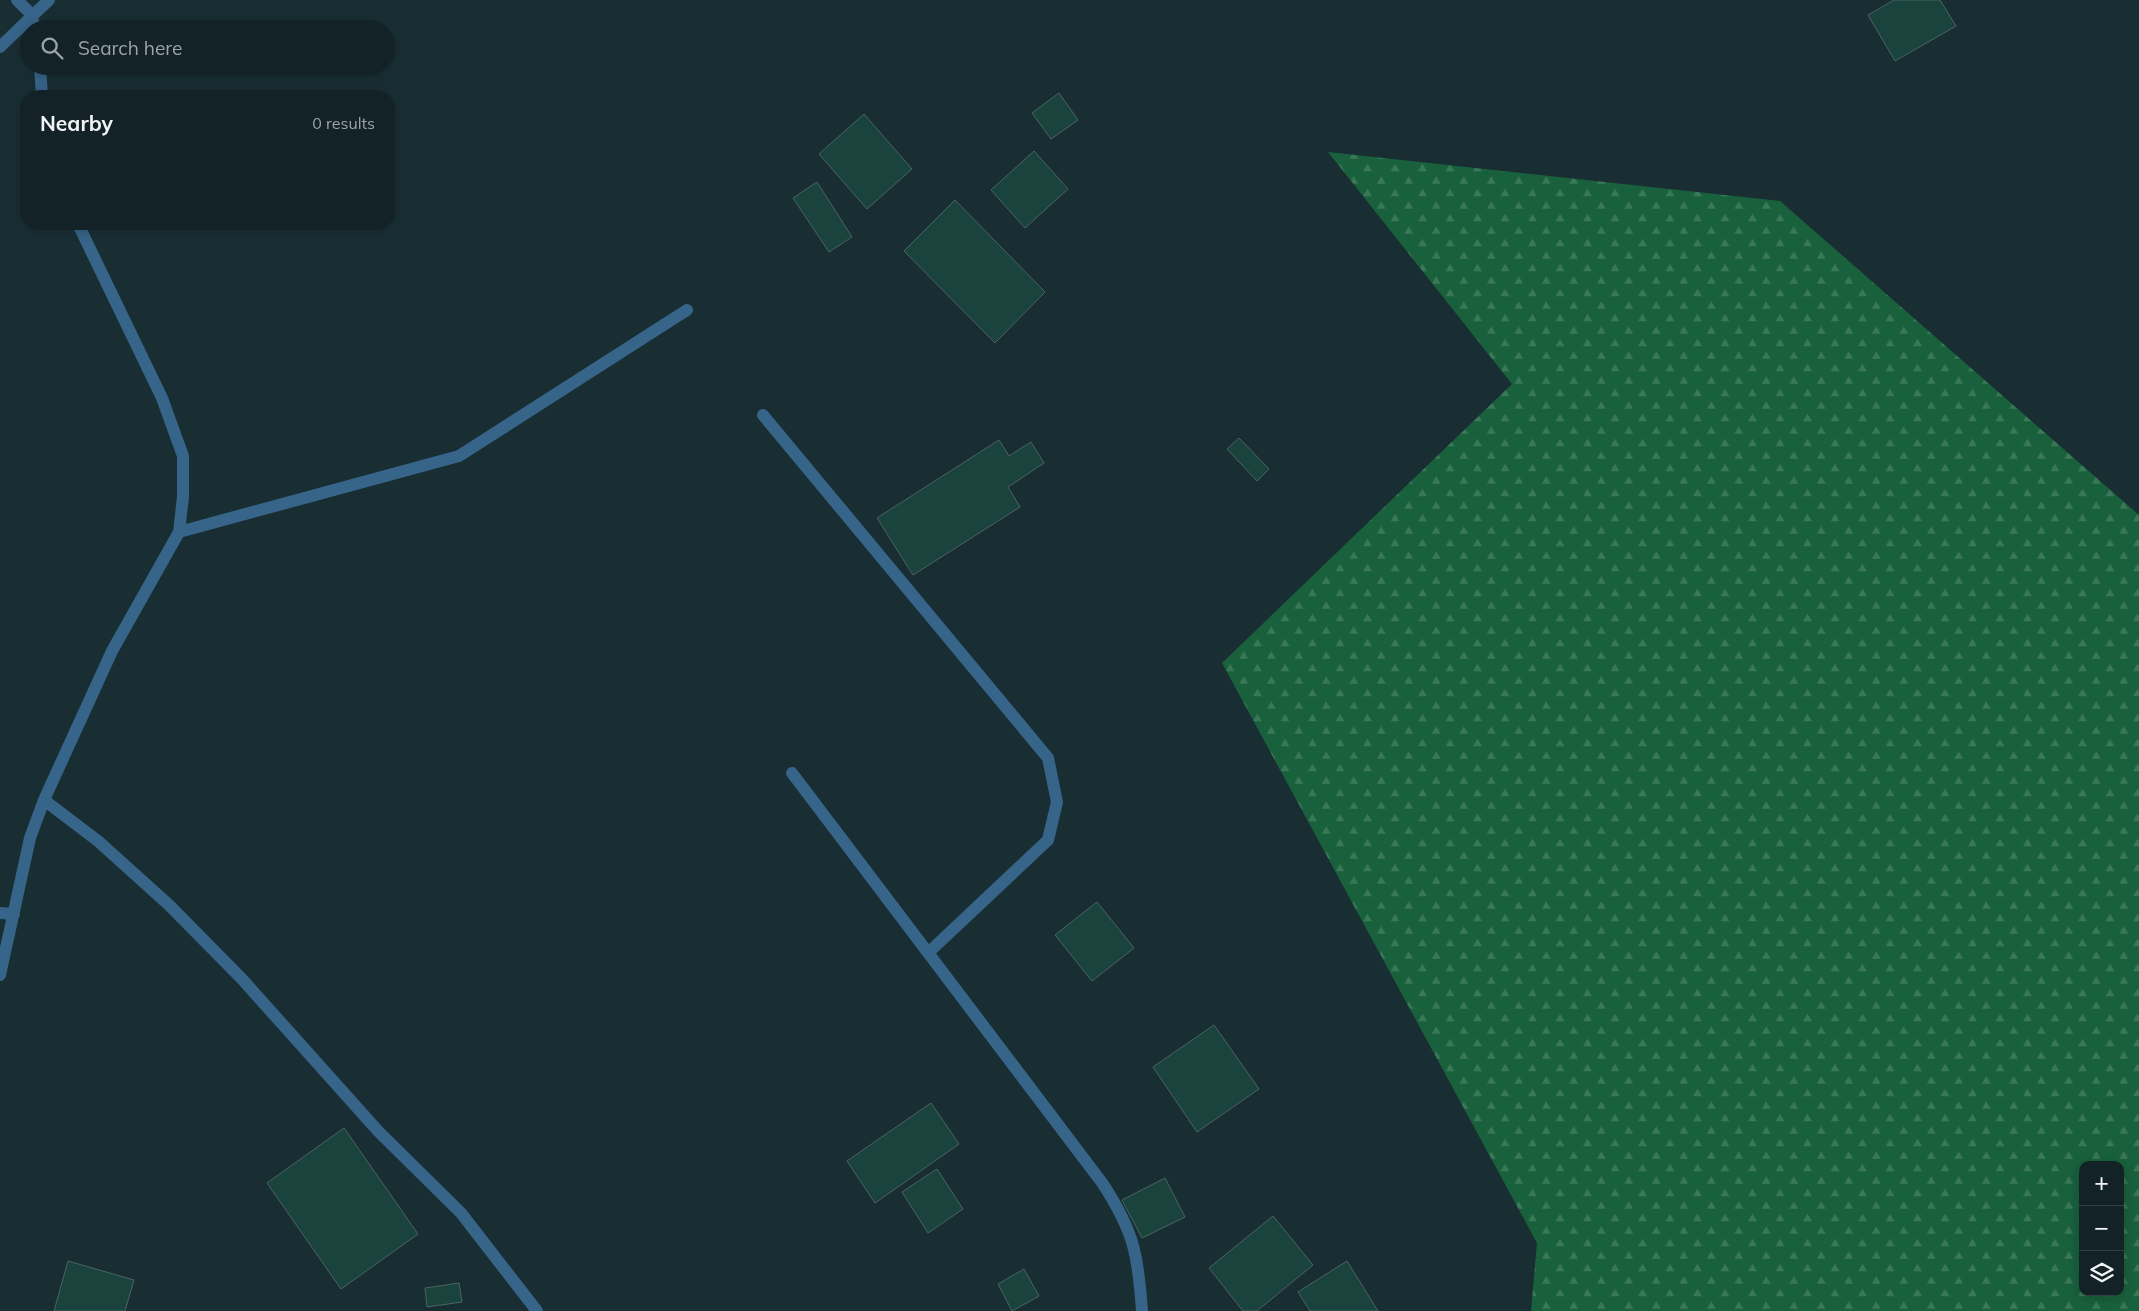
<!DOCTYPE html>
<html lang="en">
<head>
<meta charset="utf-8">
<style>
  body { margin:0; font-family:Mulish,sans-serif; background:#202f32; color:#f1f3f6 }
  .controls { position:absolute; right:15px; bottom:15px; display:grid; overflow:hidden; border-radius:10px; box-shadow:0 2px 12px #0003 }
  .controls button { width:45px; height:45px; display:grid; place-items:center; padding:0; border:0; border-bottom:1px solid #323f43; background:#132226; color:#f1f3f6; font:25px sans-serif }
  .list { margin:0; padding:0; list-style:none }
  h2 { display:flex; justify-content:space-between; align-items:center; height:65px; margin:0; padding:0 20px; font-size:21px }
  h2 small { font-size:16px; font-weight:400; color:#9da4a7 }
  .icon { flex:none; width:28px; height:28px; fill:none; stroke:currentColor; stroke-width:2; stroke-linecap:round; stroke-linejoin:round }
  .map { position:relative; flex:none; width:2139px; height:1311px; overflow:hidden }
  .search { position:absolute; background:#132226; box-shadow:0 2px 12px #0003; left:20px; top:20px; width:375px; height:55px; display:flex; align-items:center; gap:12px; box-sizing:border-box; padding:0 18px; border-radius:28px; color:#9da4a7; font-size:19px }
  .panel { position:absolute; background:#132226; box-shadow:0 2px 12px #0003; left:20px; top:90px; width:375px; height:140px; border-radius:20px }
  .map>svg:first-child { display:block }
</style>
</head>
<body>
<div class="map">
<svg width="2139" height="1311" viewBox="0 0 2139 1311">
  <defs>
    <pattern id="forest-firs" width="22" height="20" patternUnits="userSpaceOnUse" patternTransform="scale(1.25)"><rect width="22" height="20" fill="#19613c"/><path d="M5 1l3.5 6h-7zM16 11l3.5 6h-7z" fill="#3a7858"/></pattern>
  </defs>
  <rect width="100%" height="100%" fill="#192e33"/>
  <path fill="url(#forest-firs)" fill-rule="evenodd" d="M1328 152 1780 201 2139 515V1311H1531L1537 1243 1222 663 1512 384ZM2083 1165H2120V1292H2083Z"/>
  <path fill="#1a433e" stroke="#4c6360" d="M1894 0H1940L1956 26 1895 61 1868 15Z
    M1059 93 1078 120 1051 139 1032 113Z
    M864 114 912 169 867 209 819 154Z
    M1034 151 1068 189 1025 228 991 190Z
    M817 182 852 237 829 252 793 198Z
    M955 200 1045 292 995 343 904 251Z
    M1239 438 1269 469 1257 481 1227 449Z
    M999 440 1009 456 1031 442 1044 463 1008 487 1020 507 913 575 877 518Z
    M1097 902 1134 948 1092 981 1055 935Z
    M1214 1025 1259 1089 1197 1132 1153 1067Z
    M931 1103 959 1144 875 1203 847 1161Z
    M344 1128 418 1234 341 1289 267 1183Z
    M937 1169 963 1209 928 1233 902 1192Z
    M1165 1178 1185 1217 1142 1238 1122 1200Z
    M1273 1216 1313 1265 1257 1311H1243L1209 1268Z
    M68 1261 134 1280 125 1311H54Z
    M1347 1261 1378 1311H1310L1298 1292Z
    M1024 1269 1039 1296 1012 1311 998 1284Z
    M459 1283 462 1302 427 1307 425 1288Z"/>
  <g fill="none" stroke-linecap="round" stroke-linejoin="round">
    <path stroke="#376489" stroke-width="12" d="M17 0 32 15 34 29
      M0 47 49 0
      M40 66 42 96
      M763 415 1048 758 1057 802 1048 840 928 953
      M179 532 459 456 687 310
      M792 773 1103 1184C1134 1232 1138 1254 1142 1311
      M44 800 98 841 169 905 242 979 378 1131 461 1213 537 1311
      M0 913 14 914
      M0 975 30 838 44 800 112 651 179 532 183 497V456L162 398 78 224"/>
  </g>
</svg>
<div class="controls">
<button>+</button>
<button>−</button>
<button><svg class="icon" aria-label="layers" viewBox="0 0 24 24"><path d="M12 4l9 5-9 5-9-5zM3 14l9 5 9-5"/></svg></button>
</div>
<div class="search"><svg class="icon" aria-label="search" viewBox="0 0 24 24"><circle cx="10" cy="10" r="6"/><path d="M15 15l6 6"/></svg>Search here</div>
<section class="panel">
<h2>Nearby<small>0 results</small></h2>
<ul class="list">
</ul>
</section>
</div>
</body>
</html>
